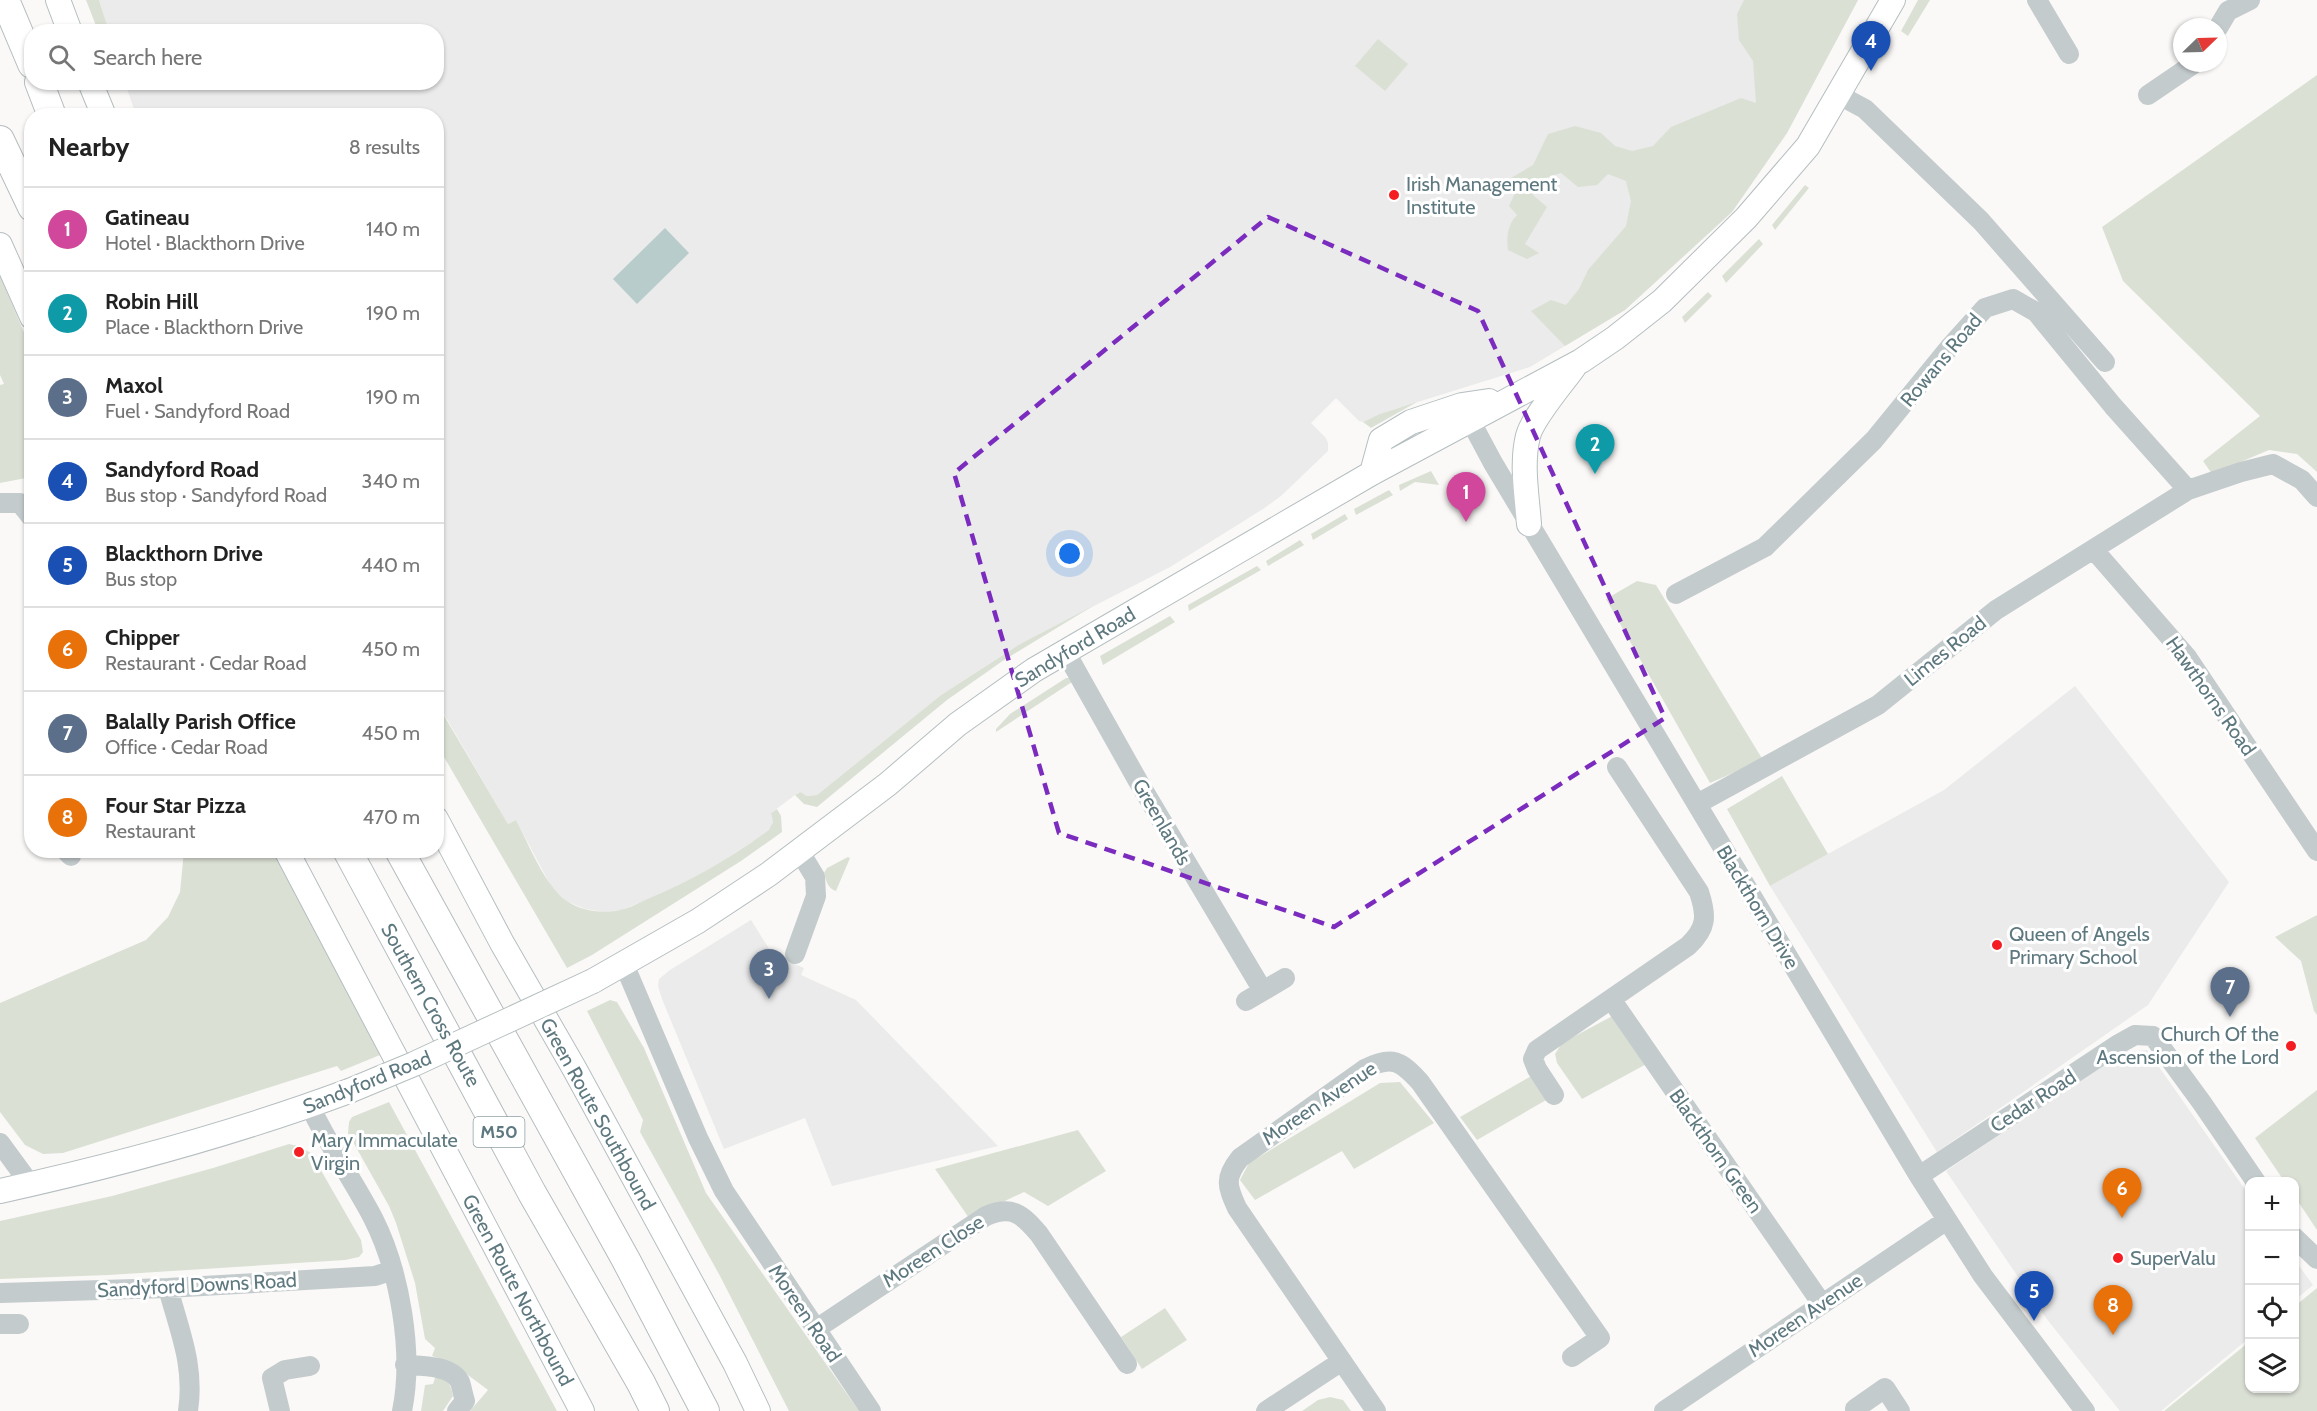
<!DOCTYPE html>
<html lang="en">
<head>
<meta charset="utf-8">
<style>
  body { margin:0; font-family:Cabin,sans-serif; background:#f6f6f6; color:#222 }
  .controls { position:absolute; right:18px; bottom:18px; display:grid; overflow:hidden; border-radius:12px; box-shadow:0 2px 4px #0004 }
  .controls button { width:54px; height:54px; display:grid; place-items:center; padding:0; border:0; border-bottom:2px solid #e0e0e0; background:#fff; color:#222; font:30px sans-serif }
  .compass { position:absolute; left:2173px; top:18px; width:54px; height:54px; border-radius:50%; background:#fff; box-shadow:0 2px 4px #0004; rotate:67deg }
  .you { position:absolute; left:1070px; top:554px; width:21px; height:21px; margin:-15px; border:4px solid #fff; border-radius:50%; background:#1a73e8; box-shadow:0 0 0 9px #1a73e833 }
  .badge { display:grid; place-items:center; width:39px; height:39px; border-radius:50%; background:#db2777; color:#fff; font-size:20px; font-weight:700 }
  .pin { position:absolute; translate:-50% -50px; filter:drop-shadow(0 2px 3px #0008) }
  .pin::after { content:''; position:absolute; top:32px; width:21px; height:18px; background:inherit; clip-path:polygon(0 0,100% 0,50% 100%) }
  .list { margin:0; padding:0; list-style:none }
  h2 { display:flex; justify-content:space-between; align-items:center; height:78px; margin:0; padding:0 24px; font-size:26px }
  h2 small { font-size:20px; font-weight:400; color:#767676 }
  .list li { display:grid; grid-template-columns:39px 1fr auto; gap:18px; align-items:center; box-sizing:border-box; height:84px; padding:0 24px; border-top:2px solid #e0e0e0 }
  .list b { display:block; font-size:22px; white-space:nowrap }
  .list p { margin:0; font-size:20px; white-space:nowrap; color:#767676 }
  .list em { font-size:20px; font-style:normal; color:#767676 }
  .icon { flex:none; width:33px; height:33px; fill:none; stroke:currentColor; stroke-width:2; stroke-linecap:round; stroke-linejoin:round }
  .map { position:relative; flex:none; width:2317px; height:1411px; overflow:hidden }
  .search { position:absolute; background:#fff; box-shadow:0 2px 4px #0004; left:24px; top:24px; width:420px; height:66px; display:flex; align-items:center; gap:15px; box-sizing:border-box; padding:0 21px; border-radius:24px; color:#767676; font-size:22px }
  .panel { position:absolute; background:#fff; box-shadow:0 2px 4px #0004; left:24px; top:108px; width:420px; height:750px; border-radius:24px }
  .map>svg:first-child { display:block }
</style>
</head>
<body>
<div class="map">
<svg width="2317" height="1411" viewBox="0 0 2317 1411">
  <rect width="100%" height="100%" fill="#faf9f7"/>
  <path fill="#eaebea" d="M99 0H1858L1787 133 1732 212 1625 310 1530 367 1389 411 1363 422 1359 421 1336 398 1311 423 1326 438 1328 443V451L1281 496 1263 509 1170 567 1020 644 1001 656 941 695 817 795 807 796 799 792 771 813 773 821 770 830 712 868 666 892 621 910 604 912 586 909 568 902 552 888 516 820 508 824 437 702 436 116 136 115 125 83 436 82V32L109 31Z
    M2075 686 2229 882 2148 1005 1937 1152 1770 886 1944 790Z
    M751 920 773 955 804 968 801 975 856 1000 998 1146 832 1186 805 1118 724 1149 662 999 658 986 659 979 670 970Z
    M2147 1050 2249 1195V1338L2161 1411H2120L2046 1318 1946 1171 2123 1052Z
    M2294 1259 2313 1285 2295 1300H2294Z"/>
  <path fill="#dbe0d5" d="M86 0H99L109 31H98Z
    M1744 0H1858L1787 133 1732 212 1625 310 1565 346 1531 311 1551 300 1566 305 1579 289 1588 270 1626 226 1631 201 1626 181 1608 174 1597 185 1578 187 1561 173 1542 179 1533 195 1547 207 1525 244 1539 253 1527 259 1508 250C1506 237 1508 224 1517 215L1509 206 1516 191 1511 178 1533 165 1548 134 1575 126 1601 133 1615 146 1632 151 1653 146 1671 127 1741 98 1756 103 1753 61 1739 40 1737 14Z
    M1918 0H1930L1908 36 1901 31Z
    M1378 39 1408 64 1385 91 1355 66Z
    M2317 75V472L2297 454 2269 450 2212 474 2203 461 2260 416 2123 281 2102 227Z
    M1805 185 1809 188 1775 230 1772 225Z
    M1759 239 1763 244 1726 283 1722 276Z
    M0 276 31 349V494L26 478 0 483V385L4 384 0 375Z
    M1708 292 1712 296 1685 323 1682 317Z
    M1417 402 1371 428 1363 422 1380 414Z
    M1431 471 1439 485 1415 482 1400 491 1399 485Z
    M1389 490 1393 495 1356 515 1354 509Z
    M1345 514 1348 519 1313 540 1311 534Z
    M1300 540 1304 545 1268 566 1266 561Z
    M1257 566 1261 570 1189 611 1188 605Z
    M1637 581 1656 585 1763 760 1710 783 1606 599Z
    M1093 606 1004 660 947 700 817 807 804 804 795 795 800 792 807 796 817 795 941 695 1020 644Z
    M1170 616 1175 622 1103 665 1100 656Z
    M1066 678H1069L1072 682 996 732V729L1010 714Z
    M436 702 508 824 516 820C529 844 544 885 567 901 581 911 603 914 620 910 630 908 640 902 650 898 692 881 732 857 769 830L773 822 771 813 777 809 781 816 782 832 741 861 592 955 567 968 437 745Z
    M1782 776 1828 854 1770 886 1727 809Z
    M184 851H273L380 1055 341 1071 337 1066 63 1153 43 1154 25 1145 0 1112V1003L146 940 168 917 180 892Z
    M848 857 850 858 836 891C827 888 826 880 824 873L827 868Z
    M2317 915V1015L2314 1011 2301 961 2275 937Z
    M610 1000 617 1002 644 1048 706 1193 859 1411H789L720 1276 640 1132 643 1120 587 1011Z
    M1618 1013 1652 1061 1582 1099 1557 1063 1555 1054 1562 1043Z
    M1533 1075 1548 1099 1477 1140 1460 1117Z
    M1400 1082 1434 1123 1354 1169 1342 1151 1255 1200 1240 1180 1249 1163 1380 1083Z
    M2317 1090V1230L2295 1197 2294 1182 2284 1181 2255 1138Z
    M389 1102 557 1411H470L488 1390 452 1363 432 1356 435 1348 425 1339 415 1283 396 1223 389 1206 348 1133 349 1122 352 1117Z
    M1078 1130 1106 1171 1048 1206 1024 1192 969 1218 935 1169Z
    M289 1144 298 1146 311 1153 361 1240 363 1252 359 1257 345 1260 109 1275 0 1279V1221L112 1196 213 1168Z
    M2317 1288V1411H2164L2249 1342 2250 1388H2294L2295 1306Z
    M1165 1308 1187 1340 1142 1369 1121 1337Z
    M436 1375C447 1379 451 1384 453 1396L443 1411H421L425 1385 433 1384Z
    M1330 1397 1343 1400 1351 1411H1302L1318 1400Z"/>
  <path fill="#b8cccc" d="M665 228 689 253 637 304 613 279Z"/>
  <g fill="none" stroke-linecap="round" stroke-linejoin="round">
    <g stroke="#b5bec0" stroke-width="26">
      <path id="major" d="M58 0 70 32
        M90 82 104 116
        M0 245 32 317
        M1372 473 1381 440 1411 422 1462 405 1489 401
        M1529 524C1527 496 1521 464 1528 436 1533 417 1562 384 1574 367
        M436 819 502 943 574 1068 735 1363 758 1411
        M286 850 582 1411
        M593 981 698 921 769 874 888 784 958 724 1034 670 1372 473 1581 361 1615 338 1662 301 1746 218 1808 146 1893 0
        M0 1191C118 1165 236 1133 349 1091"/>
    </g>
    <g stroke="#b5bcbe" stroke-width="30">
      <path id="highway" d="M5 0 32 64
        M39 82 52 116
        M0 140 32 207
        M347 850 532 1193 641 1383 655 1411
        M399 850 626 1260 705 1411"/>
    </g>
    <path stroke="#c4cbcd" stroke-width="20" d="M2037 0 2069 54
      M2218 28 2228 11 2250 0
      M1839 95 1865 109 1981 221 2105 362
      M2148 95 2195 63
      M1470 420 1493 463 1919 1176 1983 1276 2085 1411
      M0 503H20L32 518
      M2094 550 2187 657 2317 851
      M1676 594 1765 547 1874 440 1949 348 1985 308 2013 299 2036 312 2113 406 2188 490
      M1065 651 1138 781 1263 991
      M1697 804 1878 705 1996 610 2188 490 2241 472 2273 464 2302 480 2317 497
      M65 850 71 856
      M795 954 816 896 815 877 800 852
      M624 964 698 1138 724 1191 871 1411
      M1611 999 1822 1304
      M1246 1001 1285 978
      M1554 1095 1537 1069 1533 1059 1537 1050 1688 946C1707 928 1707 916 1699 892L1617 767
      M310 1106C328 1145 353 1180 373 1218 400 1271 414 1353 402 1411
      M0 1143 30 1184
      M1919 1176 2117 1045 2135 1035 2153 1036 2202 1103 2256 1182
      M2294 1237 2317 1259
      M168 1288C179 1330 195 1365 188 1411
      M0 1293 168 1288 375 1276 393 1270
      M0 1324H19
      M816 1329 986 1216C1012 1205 1022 1214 1039 1234L1127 1364
      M405 1365C421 1366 451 1365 460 1382 462 1388 463 1395 465 1401L457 1411
      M1855 1409 1885 1388 1900 1411
      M280 1411 272 1378 285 1370 310 1366
      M1266 1411 1342 1361
      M1376 1411 1237 1208C1227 1186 1224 1178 1240 1158L1365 1069C1392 1055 1401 1061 1420 1082L1600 1338 1572 1357
      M1664 1411 1947 1220"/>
    <use href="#major" stroke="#fff" stroke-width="24"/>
    <use href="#highway" stroke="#fff" stroke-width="28"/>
    <g stroke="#b5bec0" stroke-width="26" stroke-linecap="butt">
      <path id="major-bridge" d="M349 1091 414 1064 593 981"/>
    </g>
    <use href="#major-bridge" stroke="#fff" stroke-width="24"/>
  </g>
  <path fill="none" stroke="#7b2cbf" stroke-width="4.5" stroke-dasharray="12 8" stroke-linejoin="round" d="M1268 217 1478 311 1665 718 1334 927 1059 833 954 473Z"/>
  <g fill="#f41d22" stroke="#fff" stroke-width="2">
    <circle cx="1394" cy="195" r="6"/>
    <circle cx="1997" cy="945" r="6"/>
    <circle cx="2291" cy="1046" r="6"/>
    <circle cx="299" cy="1152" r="6"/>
    <circle cx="2118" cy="1258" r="6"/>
  </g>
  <g text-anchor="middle" stroke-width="6" stroke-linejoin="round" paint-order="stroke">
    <rect fill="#fff" stroke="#8ea0a5" stroke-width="1.5" x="473.5" y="1117" width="51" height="30" rx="4.5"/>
    <g font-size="18" font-weight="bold" fill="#5e787f">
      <text x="499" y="1138">M50</text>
    </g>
    <g font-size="20" fill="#5e787f" stroke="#fff" text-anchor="start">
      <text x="1406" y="191">Irish Management<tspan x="1406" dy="23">Institute</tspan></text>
      <text x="2009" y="941">Queen of Angels<tspan x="2009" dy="23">Primary School</tspan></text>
      <text x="2279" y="1041" text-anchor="end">Church Of the<tspan x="2279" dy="23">Ascension of the Lord</tspan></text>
      <text x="311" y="1147">Mary Immaculate<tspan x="311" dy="23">Virgin</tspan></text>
      <text x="2130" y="1265">SuperValu</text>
    </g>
    <g font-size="20" fill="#5e787f" stroke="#fff">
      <text transform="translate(1941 360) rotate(-50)" y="7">Rowans Road</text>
      <text transform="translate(1075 647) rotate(-31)" y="7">Sandyford Road</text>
      <text transform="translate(1945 651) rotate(-39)" y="7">Limes Road</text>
      <text transform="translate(2211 696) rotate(55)" y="7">Hawthorns Road</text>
      <text transform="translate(1162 822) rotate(60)" y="7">Greenlands</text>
      <text transform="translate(1758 907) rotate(59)" y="7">Blackthorn Drive</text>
      <text transform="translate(431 1005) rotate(61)" y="7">Southern Cross Route</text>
      <text transform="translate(367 1082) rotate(-22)" y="7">Sandyford Road</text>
      <text transform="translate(2033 1101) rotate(-33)" y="7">Cedar Road</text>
      <text transform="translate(1319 1103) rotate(-34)" y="7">Moreen Avenue</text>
      <text transform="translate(598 1114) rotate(61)" y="7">Green Route Southbound</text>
      <text transform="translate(1716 1151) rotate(55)" y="7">Blackthorn Green</text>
      <text transform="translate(933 1251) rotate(-33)" y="7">Moreen Close</text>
      <text transform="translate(197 1285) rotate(-3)" y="7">Sandyford Downs Road</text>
      <text transform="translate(518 1290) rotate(62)" y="7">Green Route Northbound</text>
      <text transform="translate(805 1313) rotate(56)" y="7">Moreen Road</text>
      <text transform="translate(1805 1315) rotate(-34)" y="7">Moreen Avenue</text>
    </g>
  </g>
</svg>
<div class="controls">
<button>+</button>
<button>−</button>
<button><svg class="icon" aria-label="locate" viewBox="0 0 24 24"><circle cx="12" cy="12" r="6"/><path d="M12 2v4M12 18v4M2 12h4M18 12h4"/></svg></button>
<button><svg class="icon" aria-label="layers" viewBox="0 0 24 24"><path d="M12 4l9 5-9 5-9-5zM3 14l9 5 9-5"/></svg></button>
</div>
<svg class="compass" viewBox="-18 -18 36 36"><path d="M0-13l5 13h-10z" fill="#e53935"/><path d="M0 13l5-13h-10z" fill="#767676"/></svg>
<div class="you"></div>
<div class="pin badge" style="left:1466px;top:522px;background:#d1479c">1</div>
<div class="pin badge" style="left:1595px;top:474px;background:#0f9aa8">2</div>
<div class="pin badge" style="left:769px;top:999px;background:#5c6f8a">3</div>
<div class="pin badge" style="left:1871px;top:71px;background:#1a4fb4">4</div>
<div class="pin badge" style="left:2034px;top:1321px;background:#1a4fb4">5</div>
<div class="pin badge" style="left:2122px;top:1218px;background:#e8710a">6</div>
<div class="pin badge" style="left:2230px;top:1017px;background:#5c6f8a">7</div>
<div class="pin badge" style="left:2113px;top:1335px;background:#e8710a">8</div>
<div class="search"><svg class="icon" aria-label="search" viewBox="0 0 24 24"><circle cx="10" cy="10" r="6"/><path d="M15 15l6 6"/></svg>Search here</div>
<section class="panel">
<h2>Nearby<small>8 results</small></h2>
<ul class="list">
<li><span class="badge" style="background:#d1479c">1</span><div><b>Gatineau</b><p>Hotel · Blackthorn Drive</p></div><em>140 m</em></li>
<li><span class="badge" style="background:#0f9aa8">2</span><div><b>Robin Hill</b><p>Place · Blackthorn Drive</p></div><em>190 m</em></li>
<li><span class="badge" style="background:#5c6f8a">3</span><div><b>Maxol</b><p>Fuel · Sandyford Road</p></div><em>190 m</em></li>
<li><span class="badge" style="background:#1a4fb4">4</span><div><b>Sandyford Road</b><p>Bus stop · Sandyford Road</p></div><em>340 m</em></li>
<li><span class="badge" style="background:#1a4fb4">5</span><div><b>Blackthorn Drive</b><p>Bus stop</p></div><em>440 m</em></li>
<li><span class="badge" style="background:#e8710a">6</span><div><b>Chipper</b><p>Restaurant · Cedar Road</p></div><em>450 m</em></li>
<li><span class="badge" style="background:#5c6f8a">7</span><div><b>Balally Parish Office</b><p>Office · Cedar Road</p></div><em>450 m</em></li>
<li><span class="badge" style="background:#e8710a">8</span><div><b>Four Star Pizza</b><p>Restaurant</p></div><em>470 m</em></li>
</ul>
</section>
</div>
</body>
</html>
